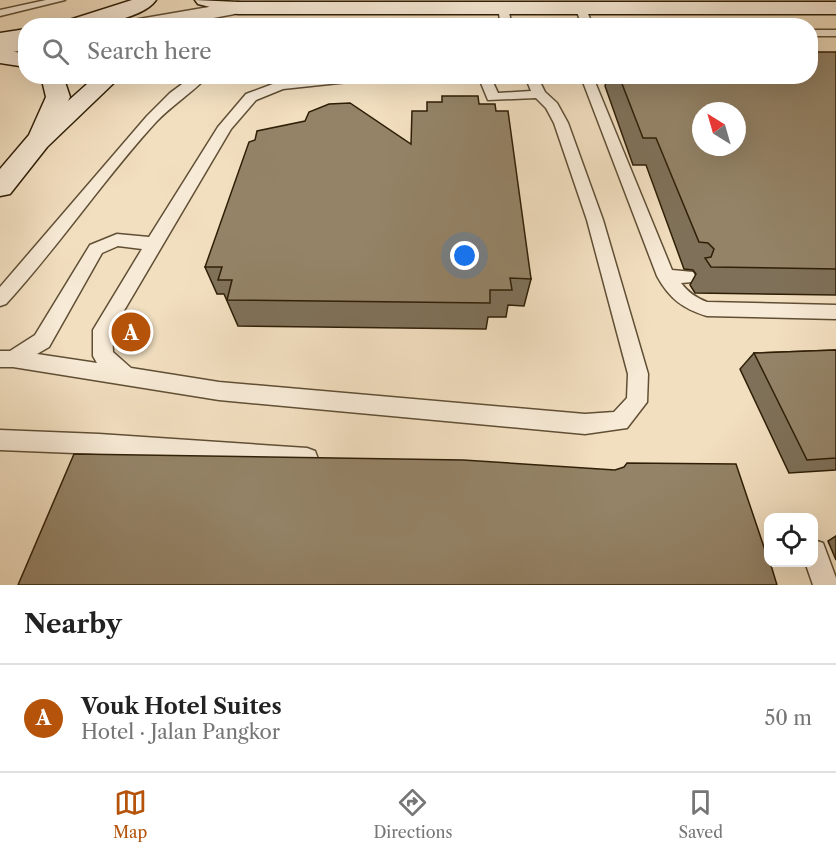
<!DOCTYPE html>
<html lang="en">
<head>
<meta charset="utf-8">
<style>
  body { margin:0; font-family:"Libre Caslon Text",serif; background:#f2f2f2; color:#222 }
  .controls { position:absolute; right:18px; bottom:18px; display:grid; overflow:hidden; border-radius:12px; box-shadow:0 6px 24px #0002 }
  .controls button { width:54px; height:54px; display:grid; place-items:center; padding:0; border:0; border-bottom:2px solid #e0e0e0; background:#fff; color:#222; font:30px sans-serif }
  .compass { position:absolute; left:692px; top:102px; width:54px; height:54px; border-radius:50%; background:#fff; box-shadow:0 6px 24px #0002; rotate:323deg }
  .you { position:absolute; left:465px; top:256px; width:21px; height:21px; margin:-15px; border:4px solid #fff; border-radius:50%; background:#1a73e8; box-shadow:0 0 0 9px #1a73e833 }
  .badge { display:grid; place-items:center; width:39px; height:39px; border-radius:50%; background:#b45309; color:#fff; font-size:20px; font-weight:700 }
  .pin { position:absolute; translate:-50% -50%; border:3px solid #fff; box-shadow:0 2px 6px #0006 }
  .list { margin:0; padding:0; list-style:none }
  h2 { display:flex; justify-content:space-between; align-items:center; height:78px; margin:0; padding:0 24px; font-size:26px }
  h2 small { font-size:20px; font-weight:400; color:#767676 }
  .list li { display:grid; grid-template-columns:39px 1fr auto; gap:18px; align-items:center; box-sizing:border-box; height:108px; padding:0 24px; border-top:2px solid #e0e0e0 }
  .list b { display:block; font-size:22px; white-space:nowrap }
  .list p { margin:0; font-size:20px; white-space:nowrap; color:#767676 }
  .list em { font-size:20px; font-style:normal; color:#767676 }
  .icon { flex:none; width:33px; height:33px; fill:none; stroke:currentColor; stroke-width:2; stroke-linecap:round; stroke-linejoin:round }
  .map { position:relative; flex:none; width:836px; height:585px; overflow:hidden }
  .search { position:absolute; background:#fff; box-shadow:0 6px 24px #0002; left:18px; right:18px; top:18px; height:66px; display:flex; align-items:center; gap:15px; box-sizing:border-box; padding:0 21px; border-radius:24px; color:#767676; font-size:22px }
  .sheet { height:186px; background:#fff }
  nav { display:flex; justify-content:space-around; align-items:center; box-sizing:border-box; height:84px; border-top:2px solid #e0e0e0; background:#fff; font-size:16px; color:#767676 }
  nav a { display:grid; justify-items:center; gap:3px }
  nav .on { color:#b45309 }
  .map>svg:first-child { display:block }
</style>
</head>
<body>
<div class="map">
<svg width="836" height="585" viewBox="0 0 836 585">
  <rect width="100%" height="100%" fill="#f2dfc0"/>
  <filter id="stains"><feTurbulence type="fractalNoise" baseFrequency=".00333" numOctaves="4"/><feColorMatrix values="0 0 0 0 .2 0 0 0 0 .09 0 0 0 0 .02 0 0 0 .5 -.17"/></filter>
  <radialGradient id="worn" r=".72"><stop offset=".6" stop-color="#630" stop-opacity="0"/><stop offset="1" stop-color="#630" stop-opacity=".3"/></radialGradient>
  <g fill="none" stroke-linecap="round" stroke-linejoin="round">
    <g stroke="#604f35" stroke-width="3">
      <path id="service" d="M46 0H65L0 16V10Z
        M503 5 508 8 512 26H501L498 8Z
        M581 6 586 9 593 26H582L576 9Z
        M810 30H836V36H810Z
        M193 76H208C192 93 172 105 156 122 103 180 59 246 6 304L0 306V287L147 116 170 93Z
        M326 76H373L367 80 283 89 256 100 231 129 112 331 113 352 131 368 219 382 585 414 614 412 627 398 628 374 587 220 554 123 546 108 536 98 488 100 478 76H490L498 93 531 91 525 76H537L545 92 557 103 568 123 603 220 648 374 647 402 627 428 585 434 219 400 13 367H0V351H10L35 335 90 245 117 234 149 237 218 127 246 94 281 81ZM118 246 142 249 93 330V356L97 363 37 354 49 347 102 253Z
        M586 76H599L595 82 672 270 693 272 696 277 693 282 681 283C688 292 696 298 707 302L836 305V319L707 316C683 309 669 298 657 276L583 82Z
        M0 430 99 434 307 448 315 451 318 459 315 467 307 470 99 454 0 450Z
        M814 540 823 543 836 578V585H813L805 562H814Z"/>
    </g>
    <g stroke="#604f35" stroke-width="3">
      <path id="minor" d="M238 2 245 4 248 8 245 12 171 26H123L126 22 133 20Z
        M26 38V50L0 54V42Z"/>
    </g>
    <g stroke="#2f1f07" stroke-width="3">
      <path id="secondary" d="M132 0H156C140 22 84 26 60 26L63 22Z
        M195 0 238 2H836V14H238L198 4Z
        M26 29V41L0 45V33Z
        M0 49 26 54V67L0 63Z
        M41 76H63L70 97 68 101 96 76H121L47 147 10 194 0 196V169L29 135 46 97Z"/>
    </g>
    <use href="#service" fill="#f7ead6" fill-rule="evenodd"/>
    <use href="#minor" fill="#f7ead6" fill-rule="evenodd"/>
    <use href="#secondary" fill="#f7ead6" fill-rule="evenodd"/>
  </g>
  <path fill="#7f7159" stroke="#2f1f07" stroke-width="1.5" d="M836 52V295L695 293 690 285 696 274 693 270 684 269 646 165H633L605 86 608 76H810Z
    M479 104 531 279 524 306 508 305 506 317H488L486 329 238 326 224 294H217L205 267 411 144 427 111Z
    M836 350V470L789 473 740 369 754 353Z
    M836 536V560L828 541Z"/>
  <path fill="#948367" stroke="#2f1f07" stroke-width="1.5" fill-rule="evenodd" d="M810 52H836V269L711 267 705 258 711 257 714 249 708 243 699 242 656 138H643L619 76H810ZM701 111H737V147H701Z
    M442 96H478L479 104H495L496 111H508L531 279 510 278 512 290H490V303L227 300 232 280H218L222 267H205L249 142 255 140 257 131 305 121 309 112 329 104 350 103 411 144 412 111H427V102H442Z
    M836 350V458L807 460 754 353Z
    M74 454 463 460 615 470 624 467 627 463 736 464 768 559V562H770L777 585H18Z"/>
  <rect width="100%" height="100%" filter="url(#stains)"/>
  <rect width="100%" height="100%" fill="url(#worn)"/>
</svg>
<div class="controls">
<button><svg class="icon" aria-label="locate" viewBox="0 0 24 24"><circle cx="12" cy="12" r="6"/><path d="M12 2v4M12 18v4M2 12h4M18 12h4"/></svg></button>
</div>
<svg class="compass" viewBox="-18 -18 36 36"><path d="M0-13l5 13h-10z" fill="#e53935"/><path d="M0 13l5-13h-10z" fill="#767676"/></svg>
<div class="you"></div>
<div class="pin badge" style="left:131px;top:332px">A</div>
<div class="search"><svg class="icon" aria-label="search" viewBox="0 0 24 24"><circle cx="10" cy="10" r="6"/><path d="M15 15l6 6"/></svg>Search here</div>
</div>
<section class="sheet">
<h2>Nearby<small></small></h2>
<ul class="list">
<li><span class="badge">A</span><div><b>Vouk Hotel Suites</b><p>Hotel · Jalan Pangkor</p></div><em>50 m</em></li>
</ul>
</section>
<nav>
<a class="on"><svg class="icon" aria-label="map" viewBox="0 0 24 24"><path d="M3 6l6-2 6 2 6-2v14l-6 2-6-2-6 2zM9 4v14M15 6v14"/></svg>Map</a>
<a><svg class="icon" aria-label="directions" viewBox="0 0 24 24"><path d="M12 3l9 9-9 9-9-9zM9 14v-3h6M13 9l2 2-2 2"/></svg>Directions</a>
<a><svg class="icon" aria-label="saved" viewBox="0 0 24 24"><path d="M7 4h10v16l-5-4-5 4z"/></svg>Saved</a>
</nav>
</body>
</html>
